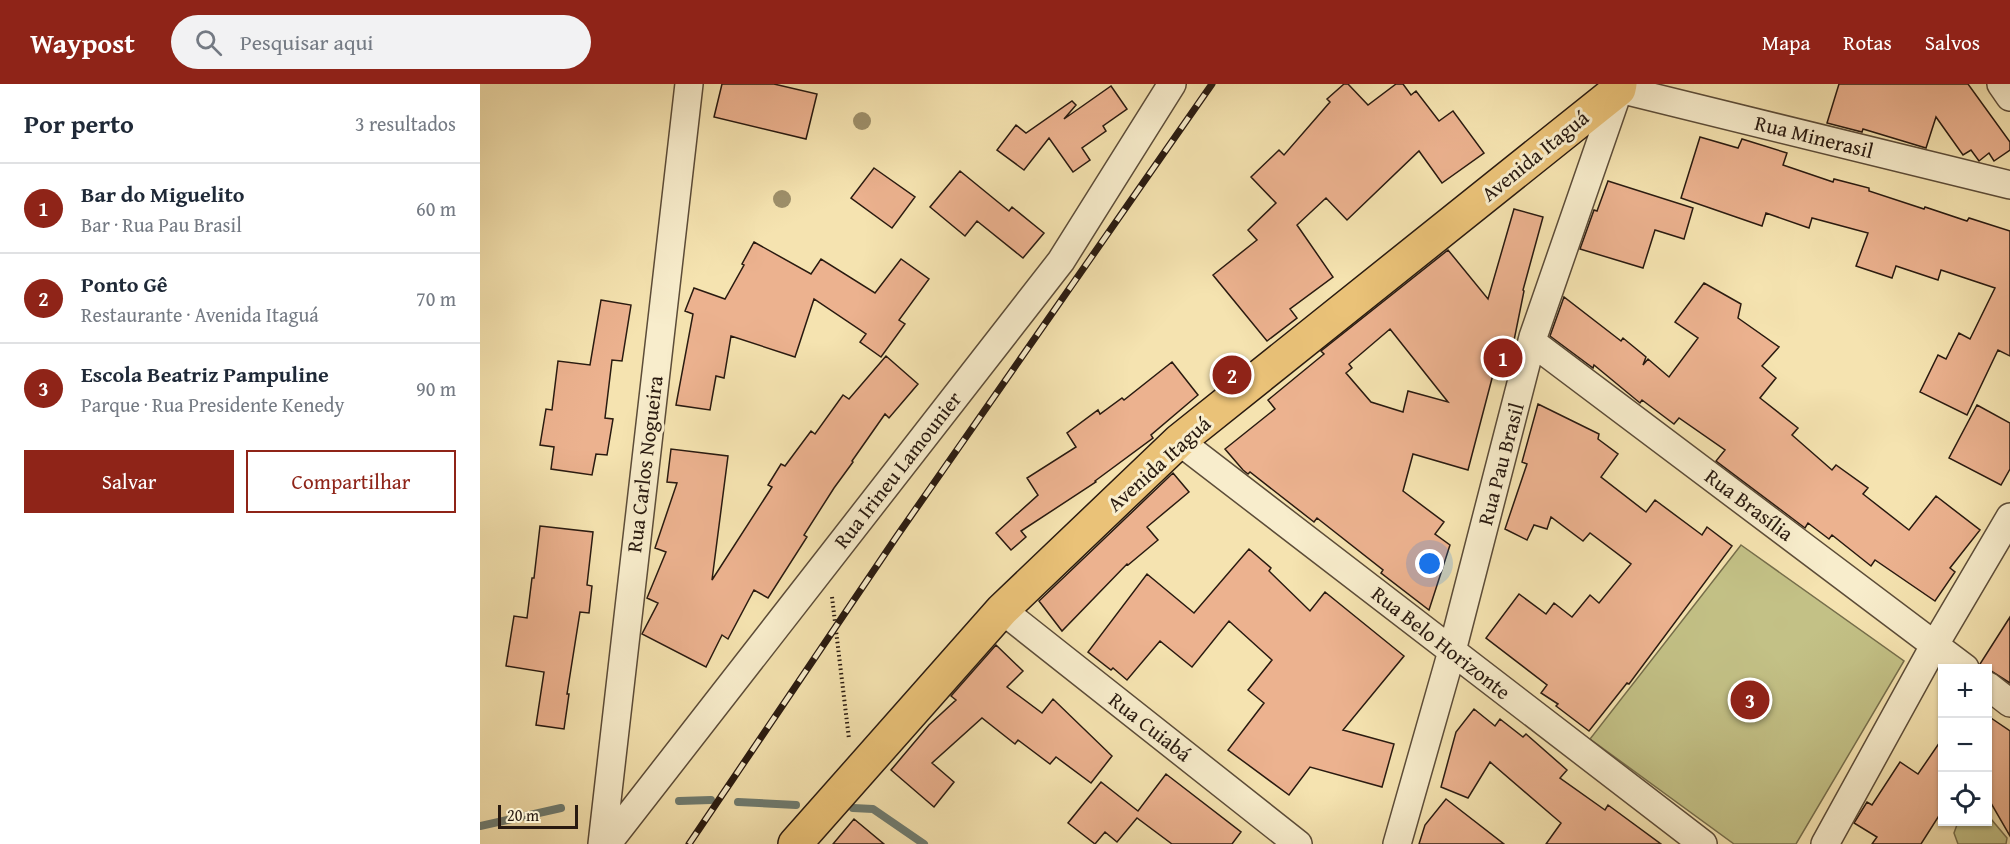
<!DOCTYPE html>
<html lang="pt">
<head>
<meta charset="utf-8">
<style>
  body { margin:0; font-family:"Gentium Book Plus",serif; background:#f2f2f3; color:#1f2937 }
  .controls { position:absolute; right:18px; bottom:18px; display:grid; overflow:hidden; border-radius:0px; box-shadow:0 2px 4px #0004 }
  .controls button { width:54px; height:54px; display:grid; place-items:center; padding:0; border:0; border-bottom:2px solid #e0e1e3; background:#fff; color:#1f2937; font:30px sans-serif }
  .scale { position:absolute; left:18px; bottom:15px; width:80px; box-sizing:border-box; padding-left:6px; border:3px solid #291a10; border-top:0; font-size:16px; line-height:21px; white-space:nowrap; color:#291a10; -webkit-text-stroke:4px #f8edcc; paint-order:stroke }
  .you { position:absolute; left:950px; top:480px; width:21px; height:21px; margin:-15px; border:4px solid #fff; border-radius:50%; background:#1a73e8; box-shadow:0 0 0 9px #1a73e833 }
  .badge { display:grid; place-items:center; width:39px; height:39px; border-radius:50%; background:#8f2418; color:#fff; font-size:20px; font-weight:700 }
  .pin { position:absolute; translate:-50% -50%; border:3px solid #fff; box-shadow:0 2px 6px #0006 }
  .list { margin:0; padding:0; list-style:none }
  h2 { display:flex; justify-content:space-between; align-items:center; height:78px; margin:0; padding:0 24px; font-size:26px }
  h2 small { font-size:20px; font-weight:400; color:#747a83 }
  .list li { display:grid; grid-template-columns:39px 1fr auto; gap:18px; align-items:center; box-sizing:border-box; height:90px; padding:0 24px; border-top:2px solid #e0e1e3 }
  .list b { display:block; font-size:22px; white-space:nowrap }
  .list p { margin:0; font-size:20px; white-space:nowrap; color:#747a83 }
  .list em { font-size:20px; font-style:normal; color:#747a83 }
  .actions { display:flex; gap:12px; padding:18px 24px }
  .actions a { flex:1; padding:14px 0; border:2px solid #8f2418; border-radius:0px; text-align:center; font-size:21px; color:#8f2418 }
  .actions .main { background:#8f2418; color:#fff }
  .icon { flex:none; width:33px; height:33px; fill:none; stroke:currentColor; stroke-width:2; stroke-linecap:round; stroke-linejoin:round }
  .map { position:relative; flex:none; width:1530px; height:760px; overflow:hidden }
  header { display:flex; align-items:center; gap:36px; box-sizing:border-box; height:84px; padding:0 30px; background:#8f2418; color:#fff }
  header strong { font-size:28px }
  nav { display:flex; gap:33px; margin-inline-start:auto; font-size:21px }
  .search { width:420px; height:54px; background:#f2f2f3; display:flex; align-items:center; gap:15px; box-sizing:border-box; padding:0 21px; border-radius:33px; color:#747a83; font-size:22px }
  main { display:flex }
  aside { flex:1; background:#fff }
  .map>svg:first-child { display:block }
</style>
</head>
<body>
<header>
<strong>Waypost</strong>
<div class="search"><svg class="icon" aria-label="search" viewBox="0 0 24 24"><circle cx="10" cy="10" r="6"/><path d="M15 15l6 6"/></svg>Pesquisar aqui</div>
<nav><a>Mapa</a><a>Rotas</a><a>Salvos</a></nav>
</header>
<main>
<aside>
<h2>Por perto<small>3 resultados</small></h2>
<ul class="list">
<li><span class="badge">1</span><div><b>Bar do Miguelito</b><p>Bar · Rua Pau Brasil</p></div><em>60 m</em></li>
<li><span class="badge">2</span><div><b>Ponto Gê</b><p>Restaurante · Avenida Itaguá</p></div><em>70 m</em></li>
<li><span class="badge">3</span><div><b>Escola Beatriz Pampuline</b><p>Parque · Rua Presidente Kenedy</p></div><em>90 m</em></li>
</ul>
<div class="actions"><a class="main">Salvar</a><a>Compartilhar</a></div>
</aside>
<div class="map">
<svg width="1530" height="760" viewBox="0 0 1530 760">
  <rect width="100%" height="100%" fill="#f5e3b0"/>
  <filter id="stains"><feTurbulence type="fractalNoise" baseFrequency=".00333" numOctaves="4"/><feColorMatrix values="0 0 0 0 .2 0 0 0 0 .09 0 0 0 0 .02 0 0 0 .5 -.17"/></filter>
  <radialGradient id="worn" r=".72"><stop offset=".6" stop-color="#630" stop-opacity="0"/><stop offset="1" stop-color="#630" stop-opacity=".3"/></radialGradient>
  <path fill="#c3c186" stroke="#766e4b" stroke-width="1.5" d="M1261 461 1424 577 1316 760H1254L1110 655Z
    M1508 734 1511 735 1527 754 1526 760H1478L1474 749 1478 738H1508Z"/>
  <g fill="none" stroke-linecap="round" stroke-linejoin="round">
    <path stroke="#6f7c71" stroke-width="8" d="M199 717 231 716
      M258 718 316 721
      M373 724 393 725 444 760
      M0 742 81 724"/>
  </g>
  <path fill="#ecb28f" stroke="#291a10" stroke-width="1.5" fill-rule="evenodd" d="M242 0H294L337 10 326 55 234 33Z
    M864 0H868L888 21 916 0H923L931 11 936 7 959 37 973 27 1004 69 962 99 939 67 867 136 846 114 817 141 853 193 810 225 817 234 787 257 733 191 777 156 768 146 796 119 771 93 799 66 804 71 850 18 847 15Z
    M1359 0H1488L1530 58V66L1514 77 1509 69 1499 77 1491 66 1483 71 1456 33 1446 64 1383 45 1382 48 1347 39Z
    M631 2 647 25 623 42 626 47 602 64 610 76 593 88 569 54 544 86 517 66 536 41 546 49 592 17 596 21 584 35Z
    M1220 53 1258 64 1262 55 1307 69 1303 81 1353 98 1354 95 1389 104V107L1444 125 1445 123 1487 137 1489 134 1530 147V272L1518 266 1487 331 1440 308 1458 271 1466 275 1479 249 1490 255 1515 204 1461 186 1458 196 1416 182 1412 194 1376 182 1388 149 1332 134 1329 144 1286 129 1282 142 1201 114Z
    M394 84 435 113 412 144 371 114Z
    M480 87 529 127 532 123 564 149 543 174 497 137 485 152 450 123Z
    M1128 97 1213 124 1204 155 1175 146 1163 184 1100 165 1114 126 1117 127Z
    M1034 125 1063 133 1043 206 1044 207 1028 286 1015 283 988 386 933 370 923 407 964 438 955 450 970 461 949 526 901 489 903 486 837 434 834 438 770 388 768 390 763 386 745 365 795 325 788 316 844 270 841 267 968 166 1008 215ZM910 245 968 318 928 307 923 328 891 318 866 289 872 284 869 280Z
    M274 158 331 190 341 175 395 209 421 175 449 195 419 236 425 240 401 273 380 258 386 250 334 215 315 273 251 252 244 294 236 292 230 326 196 321 213 230 205 227 214 204 245 215 264 181 262 180Z
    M1224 199 1261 220 1258 234 1299 263 1282 282 1296 294 1280 314 1318 344 1312 351 1352 386 1356 381 1388 404 1383 410 1429 446 1456 412 1500 446 1470 484 1475 488 1455 517 1395 476 1391 482 1352 451 1349 455 1328 439 1325 444 1236 377 1245 366 1199 334 1194 340 1162 316 1160 319 1114 281 1113 284 1070 252 1084 213 1141 257 1143 254 1166 273 1163 281 1168 275 1189 293 1218 254 1195 238Z
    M121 216 151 221 142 277 132 276 125 334 133 335 127 371 116 370 112 391 71 385 74 363 60 361 66 325 72 326 78 277 110 281Z
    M406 272 438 300 409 334 405 330 372 377 373 378 354 404 324 451 327 453 288 514 274 506 248 555 242 551 226 583 162 550 178 519 167 514 186 468 175 464 197 399 187 398 191 365 248 372 232 496 292 403 288 401 301 380 305 382 331 347 335 350 363 311 369 315Z
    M692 278 718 311 671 351 673 354 615 397 616 398 541 447 546 453 531 466 516 449 558 411 547 394 596 363 587 349 618 326 620 330 642 314 644 316Z
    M1058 320 1119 350 1118 355 1138 370 1121 393 1166 428 1175 416 1222 451 1227 443 1252 462 1149 600 1147 599 1109 647 1076 622 1078 620 1061 609 1067 601 1006 554 1039 510 1066 530 1074 519 1092 533 1110 511 1119 519 1151 480 1110 449 1103 457 1071 433 1067 445 1054 441 1047 456 1025 445 1047 380 1042 378Z
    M1497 321 1530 339V385L1521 401 1469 374Z
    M693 389 709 408 667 443 678 456 648 481 647 480 582 547 559 517Z
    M60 442 113 448 107 501 112 502 109 529 100 528 87 610H89L84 645 56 641 64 588 26 582 34 532 47 534 52 494H54Z
    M769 465 791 484 789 487 830 527 845 508 924 572 863 646 914 660 902 703 830 683 809 711 748 666 784 619 768 606 792 576 749 537 712 583 680 557 647 596 633 584 631 586 608 568 667 490 714 529Z
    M1530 533V599L1500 580Z
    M516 561 543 587 527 603 562 629 573 615 632 672 611 699 576 673 570 680 538 656 535 660 502 634 452 679 474 698 454 723 411 686 449 641 476 616 471 612Z
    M994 625 1015 642 1020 635 1043 653 1046 650 1087 686 1080 694 1125 726 1128 721 1181 760H1066L1081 739 1010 678 988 714 961 703 976 648Z
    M1508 632 1530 647V752L1508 714Z
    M1462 655V727L1441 760H1392L1397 753 1374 739 1387 718 1392 721 1420 678 1438 690Z
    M686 690 761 748 752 760H692L657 734 637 758 625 748 615 760 588 739 621 698 658 727Z
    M966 715 1024 760H939L945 741Z
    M374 735 404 760H353Z"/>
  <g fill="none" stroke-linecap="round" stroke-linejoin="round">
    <g stroke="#5c4c38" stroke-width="30">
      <path id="minor" d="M1521 0 1530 13
        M1052 258 1485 584
        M699 357 1223 760
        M522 526 818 760
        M1508 602 1530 619
        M122 760 209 0
        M127 760 581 177 692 0
        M917 760 972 567 1053 253 1139 5 1530 101
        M1345 760 1454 562 1530 433"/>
    </g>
    <g stroke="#291a10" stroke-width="36">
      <path id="major" d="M315 760 522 526 699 357 1139 5 1140 0"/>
    </g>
    <path stroke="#291a10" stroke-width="4" stroke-dasharray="1.5 3" stroke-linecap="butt" d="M352 513 369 655"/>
    <use href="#minor" stroke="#f8edcc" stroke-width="27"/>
    <use href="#major" stroke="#eac278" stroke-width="33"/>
    <g stroke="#291a10" stroke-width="7">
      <path id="rail" d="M209 760 417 452 732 0"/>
    </g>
    <use href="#rail" stroke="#f8edcc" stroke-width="4.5" stroke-dasharray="14" stroke-linecap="butt"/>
  </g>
  <g fill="#9e906b">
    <circle cx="382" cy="37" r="9"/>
    <circle cx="302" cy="115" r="9"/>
  </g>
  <g text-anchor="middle" stroke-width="6" stroke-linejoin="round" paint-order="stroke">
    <g font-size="21" fill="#291a10" stroke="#f8edcc">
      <text transform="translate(1334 53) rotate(14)" y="7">Rua Minerasil</text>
      <text transform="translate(1055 72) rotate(-39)" y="7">Avenida Itaguá</text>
      <text transform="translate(165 380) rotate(-83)" y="7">Rua Carlos Nogueira</text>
      <text transform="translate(679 380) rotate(-42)" y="7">Avenida Itaguá</text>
      <text transform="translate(1021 380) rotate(-75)" y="7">Rua Pau Brasil</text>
      <text transform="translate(418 386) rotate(-52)" y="7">Rua Irineu Lamounier</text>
      <text transform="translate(1269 421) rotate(37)" y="7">Rua Brasília</text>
      <text transform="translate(961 559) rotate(38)" y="7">Rua Belo Horizonte</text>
      <text transform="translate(670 643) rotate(38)" y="7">Rua Cuiabá</text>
    </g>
  </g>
  <rect width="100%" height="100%" filter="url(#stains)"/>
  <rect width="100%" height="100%" fill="url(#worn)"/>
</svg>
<div class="controls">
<button>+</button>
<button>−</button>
<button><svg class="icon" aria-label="locate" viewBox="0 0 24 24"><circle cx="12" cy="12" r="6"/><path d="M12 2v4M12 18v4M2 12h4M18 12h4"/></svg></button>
</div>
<div class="scale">20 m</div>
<div class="you"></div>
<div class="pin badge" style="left:1023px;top:274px">1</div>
<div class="pin badge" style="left:752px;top:291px">2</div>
<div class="pin badge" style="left:1270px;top:616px">3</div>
</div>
</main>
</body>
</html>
